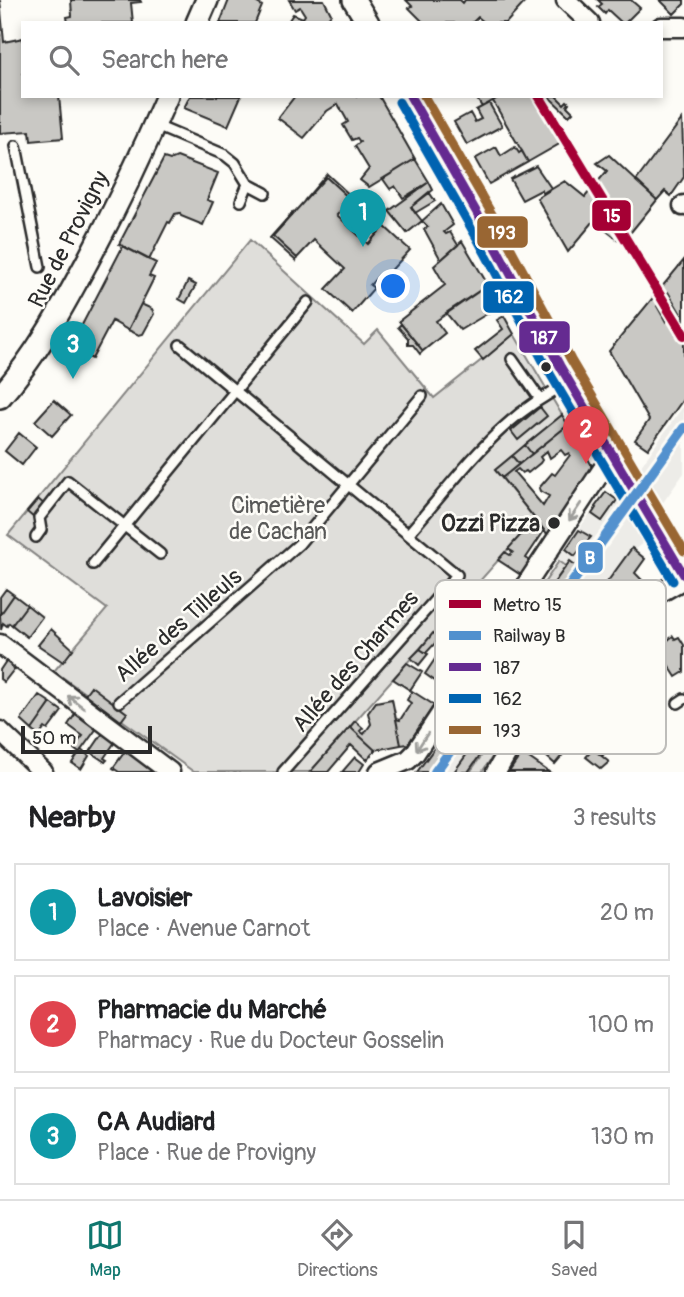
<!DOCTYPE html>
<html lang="en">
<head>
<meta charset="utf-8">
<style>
  body { margin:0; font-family:Pangolin,sans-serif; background:#f6f6f6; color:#202124 }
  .scale { position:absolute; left:21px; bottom:18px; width:131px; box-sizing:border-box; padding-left:7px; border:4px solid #2b2b2b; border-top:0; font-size:19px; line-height:24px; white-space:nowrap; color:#2b2b2b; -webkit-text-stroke:5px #fdfcf7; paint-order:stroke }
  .you { position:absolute; left:394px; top:287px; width:24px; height:24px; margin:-18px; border:5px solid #fff; border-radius:50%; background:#1a73e8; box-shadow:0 0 0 10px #1a73e833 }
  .badge { display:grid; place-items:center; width:46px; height:46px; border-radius:50%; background:#0f766e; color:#fff; font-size:23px; font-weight:700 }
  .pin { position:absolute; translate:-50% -58px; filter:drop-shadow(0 2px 4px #0008) }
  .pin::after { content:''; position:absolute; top:37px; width:24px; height:21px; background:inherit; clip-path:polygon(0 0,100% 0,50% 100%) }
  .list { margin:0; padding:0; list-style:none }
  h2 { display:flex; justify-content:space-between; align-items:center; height:91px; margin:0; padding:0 28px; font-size:30px }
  h2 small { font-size:23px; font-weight:400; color:#757577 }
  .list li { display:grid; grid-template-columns:46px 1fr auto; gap:21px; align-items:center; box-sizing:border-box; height:98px; margin:0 14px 14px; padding:0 14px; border:2px solid #e0e0e0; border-radius:0px }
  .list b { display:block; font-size:26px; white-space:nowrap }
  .list p { margin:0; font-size:23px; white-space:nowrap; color:#757577 }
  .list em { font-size:23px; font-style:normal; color:#757577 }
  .icon { flex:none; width:38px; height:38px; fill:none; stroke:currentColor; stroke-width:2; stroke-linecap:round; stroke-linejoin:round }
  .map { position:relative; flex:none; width:684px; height:772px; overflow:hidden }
  .search { position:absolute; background:#fff; box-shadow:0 4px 10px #0003; left:21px; right:21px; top:21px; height:77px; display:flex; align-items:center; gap:18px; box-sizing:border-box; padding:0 24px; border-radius:0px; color:#757577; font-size:26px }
  .sheet { height:427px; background:#fff }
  nav { display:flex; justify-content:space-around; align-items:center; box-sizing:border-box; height:98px; border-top:2px solid #e0e0e0; background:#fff; font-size:19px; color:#757577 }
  nav a { display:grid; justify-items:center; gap:4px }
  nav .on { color:#0f766e }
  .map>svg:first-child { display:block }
</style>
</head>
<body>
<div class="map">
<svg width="684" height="772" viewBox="0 0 684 772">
  <rect width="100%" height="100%" fill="#fdfcf7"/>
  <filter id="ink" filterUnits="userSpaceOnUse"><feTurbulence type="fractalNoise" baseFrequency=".0143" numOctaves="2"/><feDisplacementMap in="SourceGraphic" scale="14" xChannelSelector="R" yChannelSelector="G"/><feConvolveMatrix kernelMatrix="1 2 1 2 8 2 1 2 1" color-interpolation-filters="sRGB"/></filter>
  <g filter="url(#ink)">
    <path fill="#edece8" d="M684 405V473L642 532 645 542 635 550 645 559 635 573 643 581 621 606 613 602 609 607 611 609 515 724 482 772H417L566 566 551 555 568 529H579L606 492 617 500Z"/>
    <path fill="#dfdeda" stroke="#858482" stroke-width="2" d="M250 240 364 344 378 330 434 398 514 334 562 415 495 470 535 519 310 772H194L54 671 107 609 8 535Z
      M559 561 566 566 459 714 458 710Z
      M578 620 592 632 508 734 482 772H470Z"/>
    <path fill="#c9c8c4" stroke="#2b2b2b" stroke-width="2" fill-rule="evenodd" d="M0 0 4 42 23 38V96H59L63 138 31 141 30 131 0 133Z
      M71 0H140L141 2 131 3 133 23H68L67 17 72 16Z
      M229 0H252L262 6 255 23H220Z
      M289 0H324L331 14 324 23H287L293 14 303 18 305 15 300 7 295 10Z
      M406 0H460L463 3 465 0H527L506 23H485L478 17 472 23H424L409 8 412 6Z
      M598 0H631L640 8 625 23H622L608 10 605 14 598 7 602 4Z
      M660 0H684V4L674 14Z
      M190 96H241L228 126 184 108Z
      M295 96H379L415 159 369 187 360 180 369 169 355 146 360 142 357 138 352 140 343 125 348 122 338 104 327 111 304 138 278 118Z
      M475 96H501L482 107Z
      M501 96H535L561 143 528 162 493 101Z
      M548 96H556L564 104 567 101 569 103 567 106 573 112 569 116Z
      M489 103 502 126 467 145 454 122 470 113 475 122 481 119 476 110Z
      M682 119 684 177 671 196 665 191 657 200 636 181Z
      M496 147 501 156 515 147 519 153 522 151 528 162 489 184 475 159Z
      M609 155 657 200 622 243 594 221 568 252 537 198 565 181 585 197 607 171 597 163Z
      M177 157 218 173 207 200 213 202 203 225 181 216 180 213 175 214 170 223 168 222 149 260 119 244 164 158 170 160Z
      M415 159 429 182 403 198 395 186 390 189 383 179Z
      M536 166 551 188 543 193 541 190 522 200 510 179Z
      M327 174 353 198 351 200 326 177 304 201Z
      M326 177 351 200 337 215 368 244 384 226 410 250 384 278 379 275 370 285 374 288 352 313 326 289 345 269 314 240 297 258 273 236Z
      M429 182 433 190 411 207 422 221 407 233 389 211Z
      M429 192 435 201 415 213 411 207Z
      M441 204 453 225 444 232 446 234 450 232 458 245 441 260 424 229 428 227 422 221Z
      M294 211 273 236 297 258 296 261 270 238Z
      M462 241 488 285 436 321 445 333 423 351 399 321 445 285 434 266Z
      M123 246 156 263 149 276 154 278 128 330 112 321 92 359 70 348Z
      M684 260V398L648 449 635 440 649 420 609 351ZM668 292 681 314 666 322 657 306Z
      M188 281 196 285 186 303 179 299Z
      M488 285 500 306 460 330 446 313Z
      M141 304 152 309 154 314 143 334 139 335 128 330Z
      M504 316 514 334 483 360 475 351 503 329 497 320Z
      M401 324 423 351 420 354 413 345H408V338L398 327Z
      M54 400 71 415 52 436 35 421Z
      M540 407 547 416 518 440 511 431Z
      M562 415 568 425 532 454 525 445Z
      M568 425 591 464V470L548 535 502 478ZM561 450 565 455 569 453 570 455 555 475 552 473 539 488 540 491 549 496 543 506 514 472 518 469 522 473 526 471 528 473 540 463 542 460 540 457 547 451 550 458Z
      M19 433 36 447 22 465 5 451Z
      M525 445 532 454 519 464 512 456Z
      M512 456 519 464 502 478 495 470Z
      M606 492 617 500 602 521 592 514 596 508 595 507Z
      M38 499 45 505 34 518 27 512Z
      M535 519 544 531 526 558 530 561 521 575 498 560 505 552 510 555 513 552 508 549Z
      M579 530 591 537 575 556 566 549Z
      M632 548 645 559 635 573 643 581 621 606 600 592Z
      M570 561 579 568 431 772H417Z
      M6 589 14 595 0 615V597Z
      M582 594 591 600 468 772H454Z
      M14 595 27 605 12 625 9 623 7 626 3 623 1 630 0 615Z
      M27 605 42 617 27 637 12 625Z
      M51 629 73 649 63 662 38 645Z
      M433 633 440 638 426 653 420 649Z
      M673 636 675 639 679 637 684 645V672L676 677 669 666 666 669 659 659 661 656 657 649Z
      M446 643 467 656 456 672 435 659Z
      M420 649 428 654 419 665 411 658Z
      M435 659 456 672 445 688 425 674Z
      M6 661 15 668 4 682 0 679V670Z
      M407 663 422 672 410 690 393 679Z
      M91 686 127 713 121 721 85 694Z
      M412 691 434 705 408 744 401 745 396 719 400 720 411 703 407 700Z
      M39 695 51 703 32 730 21 720Z
      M392 699 401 745 375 750 350 727 355 721 363 728 360 731 364 734 371 724 368 713 376 702Z
      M588 701 603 714 594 724 593 734 610 748 602 756 566 725 569 722 568 719 571 715 574 716Z
      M51 703 62 711 48 730 45 728 39 736 32 730Z
      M76 713 97 728 79 753 73 748 83 736 68 725Z
      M350 727 375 750 367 760 351 745 328 772H310Z
      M555 731 571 745 555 764 539 750Z
      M103 733 115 742 104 758 107 760 105 762 90 752Z
      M593 749 609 762 601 769 586 757Z
      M81 750 89 756 81 769 72 763Z
      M126 750 157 772H119L113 768Z
      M522 753 549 772H509Z
      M355 757 364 764 359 772H342Z"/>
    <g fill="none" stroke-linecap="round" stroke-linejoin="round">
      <path stroke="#d3d2ce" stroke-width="21" stroke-dasharray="21 10" stroke-linecap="butt" d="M624 471 655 525"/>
      <g stroke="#2b2b2b" stroke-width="14">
        <path id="service" d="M154 125 225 155 235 163 248 184 265 193
          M16 146 40 267
          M241 201 248 184
          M180 345 457 575 283 772
          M512 359 540 399
          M408 534C440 498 470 457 506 425 526 407 547 394 570 382
          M36 537 41 530 39 518 68 481 160 554
          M93 564 308 302
          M119 702 299 544 422 396
          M678 703 684 699"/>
      </g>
      <g stroke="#2b2b2b" stroke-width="23">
        <path id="minor" d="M566 0 590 23
          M661 27H684
          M683 206 684 205
          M0 644 170 772
          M0 731 43 772
          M379 772 408 760 415 753 602 470 617 460
          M496 772 515 739 621 615 684 579"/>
      </g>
      <g stroke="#2b2b2b" stroke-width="26">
        <path id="tertiary" d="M354 0 368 23
          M197 23 207 0
          M410 96C481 221 547 349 624 471
          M0 397C38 353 60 312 87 262 116 208 143 152 167 96
          M655 525 684 575"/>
      </g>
      <use href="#service" stroke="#fdfcf7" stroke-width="9"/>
      <use href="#minor" stroke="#fdfcf7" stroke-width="18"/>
      <use href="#tertiary" stroke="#fdfcf7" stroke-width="21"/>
      <g stroke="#fdfcf7" stroke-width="14">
        <path id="bus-1" d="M410 96 489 234 560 366 684 575"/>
      </g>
      <g stroke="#fdfcf7" stroke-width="14">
        <path id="bus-2" d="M399 102 478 240 549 372 673 581"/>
      </g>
      <g stroke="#fdfcf7" stroke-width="14">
        <path id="bus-3" d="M424 96 500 228 571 360 684 551"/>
      </g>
      <use href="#bus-1" stroke="#652b91" stroke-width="9"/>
      <use href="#bus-2" stroke="#0064b1" stroke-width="9"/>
      <use href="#bus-3" stroke="#963" stroke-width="9"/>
      <g stroke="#fdfcf7" stroke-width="16">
        <path id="rail-1" d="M435 772 684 428"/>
      </g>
      <use href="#rail-1" stroke="#5291ce" stroke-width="10"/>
      <g stroke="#fdfcf7" stroke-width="16">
        <path id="metro-1" d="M539 96 684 335"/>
      </g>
      <use href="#metro-1" stroke="#a50034" stroke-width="10"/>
    </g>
    <defs><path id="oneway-shaft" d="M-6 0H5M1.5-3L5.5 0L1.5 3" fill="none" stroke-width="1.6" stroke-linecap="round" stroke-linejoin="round" transform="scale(1.75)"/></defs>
    <g stroke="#9e9e9b">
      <use href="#oneway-shaft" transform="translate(575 512) rotate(124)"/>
      <use href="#oneway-shaft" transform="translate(76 702) rotate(-143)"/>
      <use href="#oneway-shaft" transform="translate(422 742) rotate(123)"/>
    </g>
  </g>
  <g fill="#2b2b2b" stroke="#fdfcf7" stroke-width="2.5">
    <circle cx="546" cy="367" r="6"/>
    <circle cx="554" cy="523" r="7"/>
  </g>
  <g text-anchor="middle" stroke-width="5" stroke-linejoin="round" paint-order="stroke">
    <g font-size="23" fill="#2b2b2b" stroke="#fdfcf7">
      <text transform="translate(68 239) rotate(-63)" y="8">Rue de Provigny</text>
      <text transform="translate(178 625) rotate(-41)" y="8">Allée des Tilleuls</text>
      <text transform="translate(355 661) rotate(-49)" y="8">Allée des Charmes</text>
    </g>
    <g font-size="23" fill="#585857" stroke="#fdfcf7">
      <text x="278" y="513">Cimetière<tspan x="278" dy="26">de Cachan</tspan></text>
    </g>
    <g font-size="23" font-weight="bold" fill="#2b2b2b" stroke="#fdfcf7" text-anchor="end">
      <text x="540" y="531">Ozzi Pizza</text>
    </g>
  </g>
  <rect x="435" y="580" width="231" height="174" rx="10" fill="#fdfcf7" stroke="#bebdba" stroke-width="2"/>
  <rect x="449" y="600" width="32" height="8" fill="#a50034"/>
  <rect x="449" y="631" width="32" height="9" fill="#5291ce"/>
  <rect x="449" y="663" width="32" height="8" fill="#652b91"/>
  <rect x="449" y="694" width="32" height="9" fill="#0064b1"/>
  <rect x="449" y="726" width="32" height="8" fill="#963"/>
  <g font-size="19" fill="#2b2b2b">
    <text x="493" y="611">Metro 15</text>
    <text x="493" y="642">Railway B</text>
    <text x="493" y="674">187</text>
    <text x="493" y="705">162</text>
    <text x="493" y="737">193</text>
  </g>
  <g stroke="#fdfcf7" stroke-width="2.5">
    <rect x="591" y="199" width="41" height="33" rx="7" fill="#a50034"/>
    <rect x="476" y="215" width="53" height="34" rx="7" fill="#963"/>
    <rect x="482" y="280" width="53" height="34" rx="7" fill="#0064b1"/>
    <rect x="518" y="320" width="53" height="34" rx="7" fill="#652b91"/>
    <rect x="577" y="541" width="27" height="33" rx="7" fill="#5291ce"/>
  </g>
  <g font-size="19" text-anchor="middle" font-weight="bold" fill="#fff">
    <text x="612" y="222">15</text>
    <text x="502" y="239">193</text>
    <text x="509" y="303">162</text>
    <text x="544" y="344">187</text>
    <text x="590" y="564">B</text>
  </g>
</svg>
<div class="scale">50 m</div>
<div class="you"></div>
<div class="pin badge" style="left:363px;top:247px;background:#0f9aa8">1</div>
<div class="pin badge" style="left:586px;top:464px;background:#e0444e">2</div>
<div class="pin badge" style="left:73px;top:379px;background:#0f9aa8">3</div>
<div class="search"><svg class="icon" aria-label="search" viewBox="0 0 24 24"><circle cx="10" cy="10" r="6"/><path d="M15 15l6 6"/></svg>Search here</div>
</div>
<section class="sheet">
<h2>Nearby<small>3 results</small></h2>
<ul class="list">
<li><span class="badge" style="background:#0f9aa8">1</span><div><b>Lavoisier</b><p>Place · Avenue Carnot</p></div><em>20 m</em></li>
<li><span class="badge" style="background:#e0444e">2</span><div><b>Pharmacie du Marché</b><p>Pharmacy · Rue du Docteur Gosselin</p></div><em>100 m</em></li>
<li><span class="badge" style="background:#0f9aa8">3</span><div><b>CA Audiard</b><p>Place · Rue de Provigny</p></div><em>130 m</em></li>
</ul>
</section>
<nav>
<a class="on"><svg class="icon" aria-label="map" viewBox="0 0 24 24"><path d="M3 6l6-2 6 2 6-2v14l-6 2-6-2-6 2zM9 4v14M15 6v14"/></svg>Map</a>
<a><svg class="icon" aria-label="directions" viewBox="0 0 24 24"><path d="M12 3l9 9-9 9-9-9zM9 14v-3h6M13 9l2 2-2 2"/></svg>Directions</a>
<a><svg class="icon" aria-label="saved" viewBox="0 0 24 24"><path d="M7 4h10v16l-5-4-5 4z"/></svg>Saved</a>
</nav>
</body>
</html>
